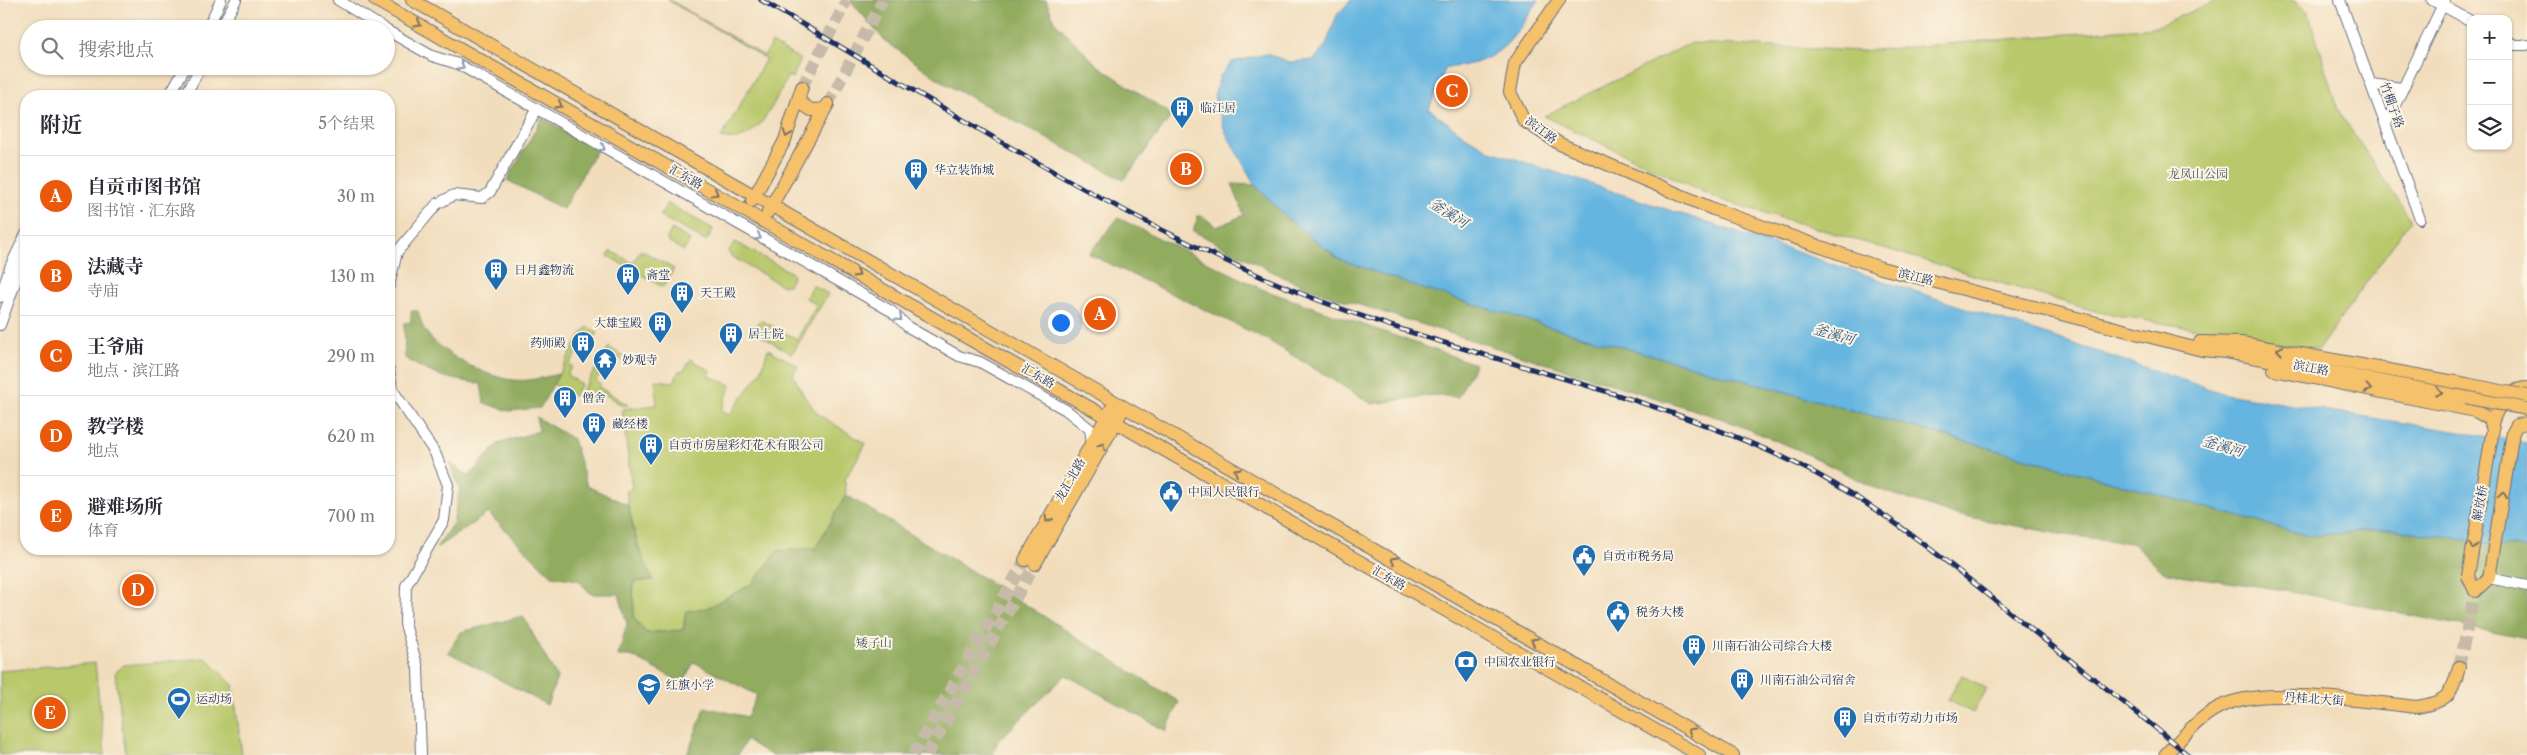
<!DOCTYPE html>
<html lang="zh">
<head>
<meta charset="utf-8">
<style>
  body { margin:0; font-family:"Libre Caslon Text","Noto Serif SC",serif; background:#f2f2f3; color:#2b2b33 }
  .controls { position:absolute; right:15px; top:15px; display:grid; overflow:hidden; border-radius:10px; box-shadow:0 1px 4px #0004 }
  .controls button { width:45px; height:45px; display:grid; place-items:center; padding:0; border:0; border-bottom:1px solid #e1e1e2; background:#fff; color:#2b2b33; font:25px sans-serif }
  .you { position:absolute; left:1060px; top:322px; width:18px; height:18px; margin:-12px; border:4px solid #fff; border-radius:50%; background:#1a73e8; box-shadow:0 0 0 8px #1a73e833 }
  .badge { display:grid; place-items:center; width:32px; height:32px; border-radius:50%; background:#ea580c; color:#fff; font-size:16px; font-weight:700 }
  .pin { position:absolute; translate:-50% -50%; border:2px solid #fff; box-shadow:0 1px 5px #0006 }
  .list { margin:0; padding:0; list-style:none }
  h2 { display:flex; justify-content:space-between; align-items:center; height:65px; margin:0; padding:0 20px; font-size:21px }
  h2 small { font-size:16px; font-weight:400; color:#7c7c81 }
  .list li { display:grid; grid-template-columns:32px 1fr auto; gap:15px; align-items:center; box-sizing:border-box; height:80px; padding:0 20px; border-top:1px solid #e1e1e2 }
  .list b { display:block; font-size:19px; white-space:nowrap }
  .list p { margin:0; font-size:16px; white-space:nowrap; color:#7c7c81 }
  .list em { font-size:16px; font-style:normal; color:#7c7c81 }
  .icon { flex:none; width:28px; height:28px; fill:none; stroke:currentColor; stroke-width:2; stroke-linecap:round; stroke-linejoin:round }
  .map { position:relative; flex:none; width:2527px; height:755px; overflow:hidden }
  .search { position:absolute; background:#fff; box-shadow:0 1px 4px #0004; left:20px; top:20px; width:375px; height:55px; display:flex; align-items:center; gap:12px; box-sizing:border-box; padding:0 18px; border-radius:28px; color:#7c7c81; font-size:19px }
  .panel { position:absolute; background:#fff; box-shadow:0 1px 4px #0004; left:20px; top:90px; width:375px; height:465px; border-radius:20px }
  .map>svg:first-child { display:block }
</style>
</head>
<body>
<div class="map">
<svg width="2527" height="755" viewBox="0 0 2527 755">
  <rect width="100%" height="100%" fill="#fcf5e5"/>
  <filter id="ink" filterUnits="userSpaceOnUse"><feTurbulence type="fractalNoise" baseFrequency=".02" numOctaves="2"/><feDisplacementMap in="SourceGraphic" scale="10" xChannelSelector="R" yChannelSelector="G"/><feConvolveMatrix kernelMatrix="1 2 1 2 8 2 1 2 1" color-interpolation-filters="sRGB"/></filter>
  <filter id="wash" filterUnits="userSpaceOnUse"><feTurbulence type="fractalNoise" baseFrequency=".0096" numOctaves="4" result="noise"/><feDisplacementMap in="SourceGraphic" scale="20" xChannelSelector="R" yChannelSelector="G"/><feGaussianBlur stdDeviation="1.12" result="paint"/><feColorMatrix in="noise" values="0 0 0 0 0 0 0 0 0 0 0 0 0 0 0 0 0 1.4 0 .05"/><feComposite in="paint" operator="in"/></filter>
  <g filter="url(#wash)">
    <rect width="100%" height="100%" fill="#f1ddbc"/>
    <path fill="#b8c86b" stroke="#6a7c64" d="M668 0H670L764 56 772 43 801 60 792 78 788 76C774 101 758 148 721 138L766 59Z
      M2217 0H2293L2308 12 2338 110 2411 220 2318 350 2098 312 1718 199 1544 116 1691 43 1861 51 2155 27Z
      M667 203 713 229 708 239 705 241 660 216Z
      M672 229 690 240 684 251 668 242 667 238Z
      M735 242 792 273 793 277 788 285 783 286 731 256 728 252Z
      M641 250 674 269 663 287 608 256 611 251 633 263Z
      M814 286 828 294 792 354 755 332 758 322 762 321 797 339 817 305 806 298 811 287Z
      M588 327 598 333 595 337 591 335 580 353 578 351 569 365 572 366 567 375 581 384 574 396 553 384 582 333Z
      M609 347 626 358 624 361 618 357 616 360 611 357 596 380 600 384 599 387 628 405H622L596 389 590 401 580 394Z
      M768 349 798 366 793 375 804 396 818 414 866 444 845 479 846 495 816 548 778 551 752 584 707 608 686 611 683 630 646 633 634 618 633 582 653 580C637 548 632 526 626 491L632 489 622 409 657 405 655 380 674 382 679 371 684 370 691 359 711 371 709 376 731 385 721 411 729 415 761 372Z
      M206 658 233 685 242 755H126L115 673 124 665Z
      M95 663 105 755H0V671Z
      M1962 675 1987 689 1973 713 1948 700Z"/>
    <path fill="#92ac5f" stroke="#566e5e" d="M850 0H1046L1055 22 1097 65 1172 115 1124 180 944 83 884 40Z
      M542 118 597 149 563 209 507 180Z
      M1232 184 1255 185 1287 218 1339 259 1550 327 2309 536 2392 529 2527 549V639L2291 591 2167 573C2151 565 2146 551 2131 543L2066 535 1952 514 1875 488 1799 450 1723 419 1325 294 1283 277 1193 231 1199 214 1217 227 1244 215Z
      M1118 218 1264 290 1475 364 1458 397 1433 395 1372 404 1266 339 1089 254Z
      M411 311H418C420 317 421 324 424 329 439 353 485 377 513 380 528 382 544 377 559 374L540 408 509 411 484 403 481 384C450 379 432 376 405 358L404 323 411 322Z
      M536 417 573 439 587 486 628 505 638 548 653 580 633 582 634 618 646 633 683 630 686 611 707 608 752 584 778 551 816 548 846 495 996 586 1179 702 1166 731 1066 675 998 741 993 755H771L746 740 738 755H687L705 707 747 717 757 695 694 662 683 683 631 656H618L627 624 619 594H591L578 580 552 576 488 513 436 548 453 523 460 489 449 462 469 476 498 444 539 431Z
      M523 616 557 678 547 705 448 652 461 632Z"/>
    <path fill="#65b5e0" stroke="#40729f" d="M1351 0H1539C1523 23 1510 49 1483 60 1471 66 1457 65 1445 69L1429 109 1465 136 1491 151 2225 394 2527 443V549L2392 529 2309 536 1550 327 1426 290 1339 259 1287 218 1255 185 1225 131 1214 96 1220 76 1232 62 1267 54 1290 62 1314 60 1326 45 1337 15Z"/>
  </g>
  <g filter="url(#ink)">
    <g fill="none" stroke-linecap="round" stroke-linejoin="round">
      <path stroke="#c6baa9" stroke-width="12" stroke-dasharray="12 6" stroke-linecap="butt" d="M802 87 847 0
        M828 104 883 0
        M2459 667 2475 591
        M913 755 1025 560
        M927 755 1035 564"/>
      <g stroke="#666c7f" stroke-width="12">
        <path id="minor" d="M338 0 385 29
          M2340 0 2420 219
          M2432 0 2471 21
          M207 29 221 0
          M220 29 236 0
          M386 30 432 56 458 64 891 311 908 327 959 356 980 362 1066 410 1090 429 1092 443
          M2508 41 2515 45H2527
          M2371 84 2402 88
          M169 96 186 66
          M185 96 201 66
          M2386 124 2445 0
          M389 286 397 252 437 204 454 195 482 198 490 192 536 110
          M0 297 11 265 26 234
          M0 325 26 253
          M389 370 392 389 435 453 448 485 444 520 406 586 405 624 418 668 421 755
          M2489 578 2527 586"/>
      </g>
      <g stroke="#666c7f" stroke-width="14">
        <path id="major" d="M375 0 1699 755
          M412 0 1733 755
          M1559 0 1515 63 1510 92 1524 121 1560 144 1713 209 1881 268 2202 350 2226 352 2464 397
          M799 96 801 103 811 110 825 109
          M752 201 785 140 802 87
          M768 212 828 104
          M2200 342 2241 343 2466 384
          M2274 370 2475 411 2488 418 2493 429 2468 576 2475 591 2489 578 2513 432 2517 425 2527 423
          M2492 424C2496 409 2509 388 2527 388
          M1025 560 1111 409
          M1035 564 1120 415
          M2165 755C2184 736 2201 714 2226 704 2272 686 2367 702 2417 707 2446 702 2452 696 2459 667"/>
      </g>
      <use href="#minor" stroke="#fff" stroke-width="10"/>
      <use href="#major" stroke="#f5c16b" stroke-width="12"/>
      <g stroke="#1b2f5e" stroke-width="5">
        <path id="rail" d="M761 0C937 102 1110 216 1300 293 1461 358 1637 387 1795 463 1878 503 1950 564 2022 622 2077 666 2134 709 2188 755"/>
      </g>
      <use href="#rail" stroke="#fcf5e5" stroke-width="3" stroke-dasharray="9" stroke-linecap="butt"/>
      <g stroke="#666c7f" stroke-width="14" stroke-linecap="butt">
        <path id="major-bridge" d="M2466 384 2527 396
          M2464 397 2527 409"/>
      </g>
      <use href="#major-bridge" stroke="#f5c16b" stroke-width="12"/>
    </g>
    <defs><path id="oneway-chevron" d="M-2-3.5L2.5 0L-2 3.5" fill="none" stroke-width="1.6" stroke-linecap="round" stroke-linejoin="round" transform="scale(1.25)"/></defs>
    <g stroke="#7d7164">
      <use href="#oneway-chevron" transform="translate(418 24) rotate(30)"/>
      <use href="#oneway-chevron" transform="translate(559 105) rotate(30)"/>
      <use href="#oneway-chevron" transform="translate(787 134) rotate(109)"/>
      <use href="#oneway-chevron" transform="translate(715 193) rotate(29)"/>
      <use href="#oneway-chevron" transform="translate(857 274) rotate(30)"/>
      <use href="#oneway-chevron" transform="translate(2280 350) rotate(-170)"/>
      <use href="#oneway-chevron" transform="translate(2368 389) rotate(12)"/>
      <use href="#oneway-chevron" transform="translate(2439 392) rotate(11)"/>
      <use href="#oneway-chevron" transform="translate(1102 446) rotate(-60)"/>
      <use href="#oneway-chevron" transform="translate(1237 471) rotate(-150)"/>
      <use href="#oneway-chevron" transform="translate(2503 495) rotate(-81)"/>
      <use href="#oneway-chevron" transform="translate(1048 519) rotate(120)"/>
      <use href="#oneway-chevron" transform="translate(2473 546) rotate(100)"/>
      <use href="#oneway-chevron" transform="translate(1394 560) rotate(-150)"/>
      <use href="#oneway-chevron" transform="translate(1534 641) rotate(-150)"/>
      <use href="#oneway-chevron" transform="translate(1691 731) rotate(-150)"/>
    </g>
    <g stroke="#8d97ae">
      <use href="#oneway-chevron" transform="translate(461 66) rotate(27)"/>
      <use href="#oneway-chevron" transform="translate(602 148) rotate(30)"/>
      <use href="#oneway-chevron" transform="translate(758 237) rotate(29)"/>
      <use href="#oneway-chevron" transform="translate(899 318) rotate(42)"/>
    </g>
  </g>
  <defs>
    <g id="building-pin" transform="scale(1.25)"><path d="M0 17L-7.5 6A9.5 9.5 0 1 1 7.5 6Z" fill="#1f6fb2" stroke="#fcf5e5"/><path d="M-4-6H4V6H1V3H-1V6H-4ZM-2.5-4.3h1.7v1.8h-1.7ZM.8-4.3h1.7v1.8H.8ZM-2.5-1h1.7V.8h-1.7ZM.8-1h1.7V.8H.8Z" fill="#fff"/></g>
    <g id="temple-pin" transform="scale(1.25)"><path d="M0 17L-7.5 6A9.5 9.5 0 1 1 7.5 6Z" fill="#1f6fb2" stroke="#fcf5e5"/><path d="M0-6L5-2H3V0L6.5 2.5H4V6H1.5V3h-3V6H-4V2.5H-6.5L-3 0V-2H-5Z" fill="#fff"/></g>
    <g id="civic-pin" transform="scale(1.25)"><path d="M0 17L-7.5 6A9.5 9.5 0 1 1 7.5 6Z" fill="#1f6fb2" stroke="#fcf5e5"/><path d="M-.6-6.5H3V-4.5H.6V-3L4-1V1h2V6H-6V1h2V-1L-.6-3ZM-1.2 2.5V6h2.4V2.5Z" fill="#fff"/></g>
    <g id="bank-pin" transform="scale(1.25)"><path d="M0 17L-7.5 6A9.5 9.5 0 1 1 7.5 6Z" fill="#1f6fb2" stroke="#fcf5e5"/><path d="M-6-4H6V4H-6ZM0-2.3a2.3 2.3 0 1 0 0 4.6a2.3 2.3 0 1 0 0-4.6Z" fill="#fff"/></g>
    <g id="school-pin" transform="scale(1.25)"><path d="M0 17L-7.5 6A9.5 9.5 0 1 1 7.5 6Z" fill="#1f6fb2" stroke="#fcf5e5"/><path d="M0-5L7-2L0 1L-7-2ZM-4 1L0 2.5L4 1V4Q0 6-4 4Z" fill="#fff"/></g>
    <g id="stadium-pin" transform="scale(1.25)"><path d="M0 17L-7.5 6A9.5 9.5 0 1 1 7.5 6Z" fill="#1f6fb2" stroke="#fcf5e5"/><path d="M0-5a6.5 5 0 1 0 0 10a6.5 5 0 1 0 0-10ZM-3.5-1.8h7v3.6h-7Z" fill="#fff"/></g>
  </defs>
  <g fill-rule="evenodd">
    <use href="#building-pin" x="1182" y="108"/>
    <use href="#building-pin" x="916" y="170"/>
    <use href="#building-pin" x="496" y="270"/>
    <use href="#building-pin" x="628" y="275"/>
    <use href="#building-pin" x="682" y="293"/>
    <use href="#building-pin" x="660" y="323"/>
    <use href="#building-pin" x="731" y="334"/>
    <use href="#building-pin" x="583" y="343"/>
    <use href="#temple-pin" x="605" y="360"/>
    <use href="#building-pin" x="565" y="398"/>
    <use href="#building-pin" x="594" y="424"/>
    <use href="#building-pin" x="651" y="445"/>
    <use href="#civic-pin" x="1171" y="492"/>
    <use href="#civic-pin" x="1584" y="556"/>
    <use href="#civic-pin" x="1618" y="612"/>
    <use href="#building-pin" x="1694" y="646"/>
    <use href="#bank-pin" x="1466" y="662"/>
    <use href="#building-pin" x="1742" y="680"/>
    <use href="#school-pin" x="649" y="685"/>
    <use href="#stadium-pin" x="179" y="699"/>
    <use href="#building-pin" x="1845" y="718"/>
  </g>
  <g text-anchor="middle" stroke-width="4" stroke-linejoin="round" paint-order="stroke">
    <g font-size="12" fill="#1b2f5e" stroke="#fcf5e5">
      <text transform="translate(2392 105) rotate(70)" y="4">竹棚子路</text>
      <text transform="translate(1541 130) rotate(37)" y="4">滨江路</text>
      <text transform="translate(686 177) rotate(29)" y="4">汇东路</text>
      <text transform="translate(1916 277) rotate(14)" y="4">滨江路</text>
      <text transform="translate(2311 368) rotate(11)" y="4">滨江路</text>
      <text transform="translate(1038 376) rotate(30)" y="4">汇东路</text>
      <text transform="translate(1070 480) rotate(-60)" y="4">龙汇北路</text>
      <text transform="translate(2480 503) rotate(-80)" y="4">解放桥</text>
      <text transform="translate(1389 578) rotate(30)" y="4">汇东路</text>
      <text transform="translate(2314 699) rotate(4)" y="4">丹桂北大街</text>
    </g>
    <g font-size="12" fill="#1b2f5e" stroke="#fcf5e5" text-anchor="start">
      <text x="1200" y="112">临江居</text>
      <text x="934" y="174">华立装饰城</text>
      <text x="514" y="274">日月鑫物流</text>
      <text x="646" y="279">斋堂</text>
      <text x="700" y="297">天王殿</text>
      <text x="642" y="327" text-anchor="end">大雄宝殿</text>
      <text x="748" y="338">居士院</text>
      <text x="566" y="347" text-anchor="end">药师殿</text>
      <text x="622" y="364">妙观寺</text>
      <text x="582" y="402">僧舍</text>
      <text x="612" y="428">藏经楼</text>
      <text x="668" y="449">自贡市房屋彩灯花术有限公司</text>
      <text x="1188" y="496">中国人民银行</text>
      <text x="1602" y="560">自贡市税务局</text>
      <text x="1636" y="616">税务大楼</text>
      <text x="1712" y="650">川南石油公司综合大楼</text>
      <text x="1484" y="666">中国农业银行</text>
      <text x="1760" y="684">川南石油公司宿舍</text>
      <text x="666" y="689">红旗小学</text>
      <text x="196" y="703">运动场</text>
      <text x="1862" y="722">自贡市劳动力市场</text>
    </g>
    <g font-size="12" fill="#425561" stroke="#fcf5e5">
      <text x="2198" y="178">龙凤山公园</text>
      <text x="874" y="647">矮子山</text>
    </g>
    <g font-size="14" font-style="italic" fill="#315785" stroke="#fcf5e5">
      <text transform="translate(1449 213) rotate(32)" y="5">釜溪河</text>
      <text transform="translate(1834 334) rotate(16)" y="5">釜溪河</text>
      <text transform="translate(2223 446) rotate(16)" y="5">釜溪河</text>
    </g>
  </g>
</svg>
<div class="controls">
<button>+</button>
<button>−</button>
<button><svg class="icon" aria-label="layers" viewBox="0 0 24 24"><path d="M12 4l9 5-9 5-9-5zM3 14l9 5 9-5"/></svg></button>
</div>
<div class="you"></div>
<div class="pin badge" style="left:1100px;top:314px">A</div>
<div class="pin badge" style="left:1186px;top:169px">B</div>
<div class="pin badge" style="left:1452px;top:91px">C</div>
<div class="pin badge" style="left:138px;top:590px">D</div>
<div class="pin badge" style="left:50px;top:713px">E</div>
<div class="search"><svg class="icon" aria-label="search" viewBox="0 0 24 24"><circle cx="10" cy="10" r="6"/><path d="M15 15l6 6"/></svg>搜索地点</div>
<section class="panel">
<h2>附近<small>5个结果</small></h2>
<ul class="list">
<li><span class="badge">A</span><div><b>自贡市图书馆</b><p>图书馆 · 汇东路</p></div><em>30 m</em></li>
<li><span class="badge">B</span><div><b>法藏寺</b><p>寺庙</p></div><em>130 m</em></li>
<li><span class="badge">C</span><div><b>王爷庙</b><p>地点 · 滨江路</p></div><em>290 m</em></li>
<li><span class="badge">D</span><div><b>教学楼</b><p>地点</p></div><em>620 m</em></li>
<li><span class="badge">E</span><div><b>避难场所</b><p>体育</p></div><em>700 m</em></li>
</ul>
</section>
</div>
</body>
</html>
